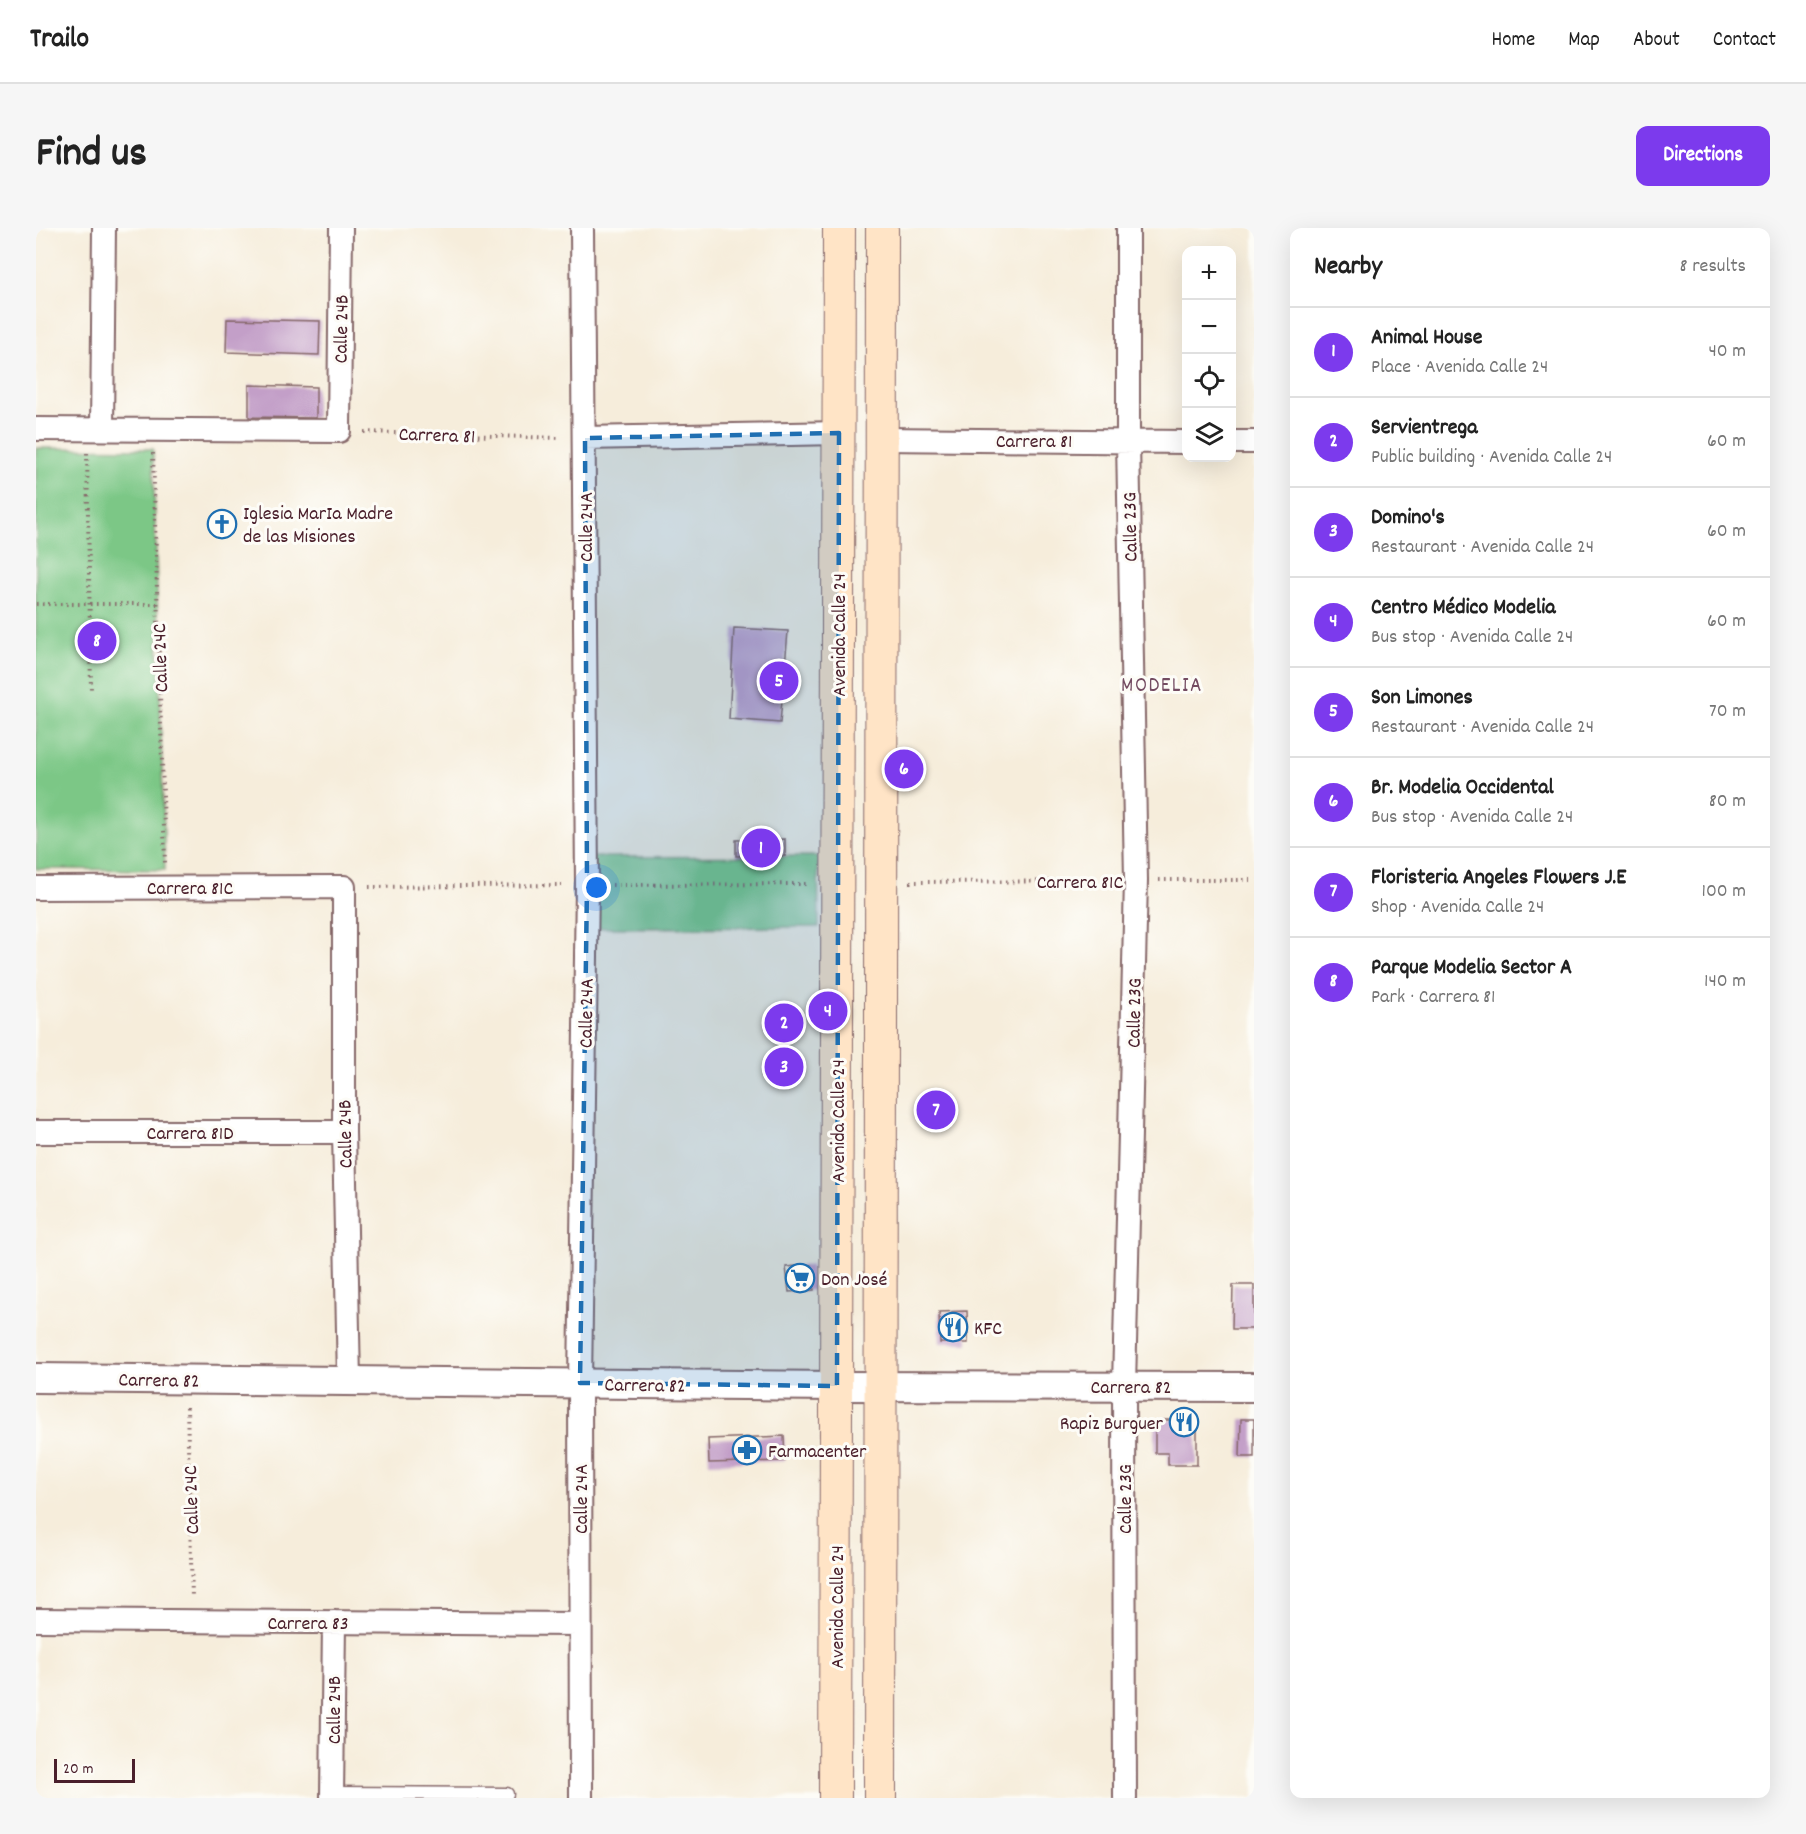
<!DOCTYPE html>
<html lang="en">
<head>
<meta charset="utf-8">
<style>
  body { margin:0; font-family:Dekko,sans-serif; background:#f6f6f6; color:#222 }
  .controls { position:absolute; right:18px; top:18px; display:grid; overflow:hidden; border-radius:12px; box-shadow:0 6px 24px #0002 }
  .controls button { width:54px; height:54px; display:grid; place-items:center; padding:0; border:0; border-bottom:2px solid #e0e0e0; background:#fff; color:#222; font:30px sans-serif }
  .scale { position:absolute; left:18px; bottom:15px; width:81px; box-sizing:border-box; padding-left:6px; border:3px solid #4a1f2b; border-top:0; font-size:16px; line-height:21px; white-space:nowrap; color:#4a1f2b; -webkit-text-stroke:4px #fdfcf7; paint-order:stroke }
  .you { position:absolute; left:561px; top:660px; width:21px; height:21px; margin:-15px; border:4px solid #fff; border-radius:50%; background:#1a73e8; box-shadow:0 0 0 9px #1a73e833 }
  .badge { display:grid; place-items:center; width:39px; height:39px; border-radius:50%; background:#7c3aed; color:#fff; font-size:20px; font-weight:700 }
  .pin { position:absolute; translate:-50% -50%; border:3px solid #fff; box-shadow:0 2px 6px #0006 }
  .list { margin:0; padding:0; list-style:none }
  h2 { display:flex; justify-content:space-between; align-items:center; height:78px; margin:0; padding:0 24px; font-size:26px }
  h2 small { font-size:20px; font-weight:400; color:#767676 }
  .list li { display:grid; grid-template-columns:39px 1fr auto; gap:18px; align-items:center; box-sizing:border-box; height:90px; padding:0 24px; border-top:2px solid #e0e0e0 }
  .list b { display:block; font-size:22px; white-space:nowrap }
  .list p { margin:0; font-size:20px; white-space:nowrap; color:#767676 }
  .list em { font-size:20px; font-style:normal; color:#767676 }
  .icon { flex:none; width:33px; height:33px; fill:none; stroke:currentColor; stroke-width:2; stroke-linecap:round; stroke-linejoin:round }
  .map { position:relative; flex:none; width:1218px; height:1570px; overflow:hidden; border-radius:12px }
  header { display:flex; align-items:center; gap:36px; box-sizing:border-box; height:84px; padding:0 30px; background:#fff; border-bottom:2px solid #e0e0e0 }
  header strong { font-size:28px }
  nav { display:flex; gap:33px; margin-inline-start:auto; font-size:21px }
  .intro { display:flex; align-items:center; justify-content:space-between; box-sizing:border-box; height:144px; padding:0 36px }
  h1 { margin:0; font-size:42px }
  .button { padding:15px 27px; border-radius:12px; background:#7c3aed; color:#fff; font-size:21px; font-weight:700 }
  main { display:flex; gap:36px; padding:0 36px }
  aside { flex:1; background:#fff; border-radius:12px; box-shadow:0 6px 24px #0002 }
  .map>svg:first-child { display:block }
</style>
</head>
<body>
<header>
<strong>Trailo</strong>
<nav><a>Home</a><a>Map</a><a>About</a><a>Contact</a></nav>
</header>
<div class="intro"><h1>Find us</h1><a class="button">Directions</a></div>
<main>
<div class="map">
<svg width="1218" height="1570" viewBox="0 0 1218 1570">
  <rect width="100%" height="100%" fill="#fdfcf7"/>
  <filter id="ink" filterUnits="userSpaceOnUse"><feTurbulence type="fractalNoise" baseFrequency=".0167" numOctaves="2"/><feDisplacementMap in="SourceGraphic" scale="12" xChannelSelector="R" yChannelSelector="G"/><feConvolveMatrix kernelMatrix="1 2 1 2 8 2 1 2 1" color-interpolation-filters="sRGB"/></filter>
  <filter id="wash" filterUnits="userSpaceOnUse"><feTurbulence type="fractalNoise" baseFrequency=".008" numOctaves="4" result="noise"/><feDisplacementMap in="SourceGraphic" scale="24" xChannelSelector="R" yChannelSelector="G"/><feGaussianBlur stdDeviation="1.35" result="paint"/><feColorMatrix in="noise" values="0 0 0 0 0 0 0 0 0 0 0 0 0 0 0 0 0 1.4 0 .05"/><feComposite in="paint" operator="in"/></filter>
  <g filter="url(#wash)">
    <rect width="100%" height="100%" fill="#f6eddb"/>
    <path fill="#7bc786" stroke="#627358" stroke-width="1.5" d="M0 220 117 221 129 642 0 641Z
      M782 628 783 699 557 700 556 629Z"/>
    <g id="blocks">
      <path fill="#c39fc8" d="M191 91 284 93 283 127 190 124Z
        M213 157 280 159V190L213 189Z
        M698 400 752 403 744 495 693 491Z
        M749 611V628H700V612Z
        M775 1037 778 1062 753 1064 750 1039Z
        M1197 1057H1218V1101H1196Z
        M931 1083 932 1115H904L903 1084Z
        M1205 1191H1218V1229H1204Z
        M1119 1192H1161V1237H1132V1225H1119Z
        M748 1208 749 1233 673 1235 672 1211Z"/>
    </g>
  </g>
  <g filter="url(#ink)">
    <use href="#blocks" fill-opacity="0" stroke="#866769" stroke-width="1.5"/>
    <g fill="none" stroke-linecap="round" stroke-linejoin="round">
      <g stroke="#866769" stroke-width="15">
        <path id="service" d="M296 1565 471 1566"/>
      </g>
      <g stroke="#866769" stroke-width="26">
        <path id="minor" d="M0 201 303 203 305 0
          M66 201 68 0
          M549 210 803 205
          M846 211 1150 214
          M1196 214H1218
          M0 660 308 659V904L313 1153
          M0 904H308
          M0 1392 544 1396
          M296 1570 298 1394
          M545 1570 544 1155 551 657 546 0
          M1089 1570 1088 1158 1100 652 1092 213V0"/>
      </g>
      <g stroke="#866769" stroke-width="32">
        <path id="tertiary" d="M0 1150 801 1158 1218 1159"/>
      </g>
      <g stroke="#866769" stroke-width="34">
        <path id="secondary" d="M799 1570 803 0
          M844 1570 846 0"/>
      </g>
      <path stroke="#866769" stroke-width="4" stroke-dasharray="1.5 4.5" stroke-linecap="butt" d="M328 204 524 210
        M51 225 55 464
        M117 225 129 635
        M0 376H121
        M1123 652H1218
        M874 654 1076 653
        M576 657 772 656
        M333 659 526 657
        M151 1179 156 1369"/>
      <use href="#service" stroke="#fff" stroke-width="12"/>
      <use href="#minor" stroke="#fff" stroke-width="22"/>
      <use href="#tertiary" stroke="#fff" stroke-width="28"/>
      <use href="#secondary" stroke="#ffe4c6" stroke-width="32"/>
    </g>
  </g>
  <path fill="#1f6fb2" fill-opacity="0.2" stroke="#1f6fb2" stroke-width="4.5" stroke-dasharray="12 8" stroke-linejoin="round" d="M803 205 801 1158 544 1155 551 657 549 210Z"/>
  <defs>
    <g id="church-ring" transform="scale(1.5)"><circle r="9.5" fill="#fdfcf7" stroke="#1f6fb2" stroke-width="1.5"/><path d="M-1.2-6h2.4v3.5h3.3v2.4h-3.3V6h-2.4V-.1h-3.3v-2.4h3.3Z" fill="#1f6fb2"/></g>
    <g id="supermarket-ring" transform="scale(1.5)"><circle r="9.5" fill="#fdfcf7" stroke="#1f6fb2" stroke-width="1.5"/><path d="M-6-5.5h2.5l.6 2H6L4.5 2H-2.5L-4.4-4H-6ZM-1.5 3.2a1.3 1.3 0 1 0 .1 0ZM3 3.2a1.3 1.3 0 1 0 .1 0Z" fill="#1f6fb2"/></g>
    <g id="restaurant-ring" transform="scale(1.5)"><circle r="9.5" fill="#fdfcf7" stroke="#1f6fb2" stroke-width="1.5"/><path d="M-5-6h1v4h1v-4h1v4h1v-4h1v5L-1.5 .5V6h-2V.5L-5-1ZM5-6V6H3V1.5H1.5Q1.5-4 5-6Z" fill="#1f6fb2"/></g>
    <g id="pharmacy-ring" transform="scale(1.5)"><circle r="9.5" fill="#fdfcf7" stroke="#1f6fb2" stroke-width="1.5"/><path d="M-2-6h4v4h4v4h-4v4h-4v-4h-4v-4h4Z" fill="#1f6fb2"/></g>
  </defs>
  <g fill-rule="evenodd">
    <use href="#church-ring" x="186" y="296"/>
    <use href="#supermarket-ring" x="764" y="1050"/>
    <use href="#restaurant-ring" x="917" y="1099"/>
    <use href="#restaurant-ring" x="1148" y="1194"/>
    <use href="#pharmacy-ring" x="711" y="1222"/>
  </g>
  <g text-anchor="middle" stroke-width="6" stroke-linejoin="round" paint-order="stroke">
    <g font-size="20" fill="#4a1f2b" stroke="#fdfcf7">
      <text transform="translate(304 101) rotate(-89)" y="7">Calle 24B</text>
      <text transform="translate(401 206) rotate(2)" y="7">Carrera 81</text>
      <text x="998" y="219">Carrera 81</text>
      <text transform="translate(549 299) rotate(-90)" y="7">Calle 24A</text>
      <text transform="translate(1093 299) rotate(-91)" y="7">Calle 23G</text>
      <text transform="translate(802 407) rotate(-90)" y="7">Avenida Calle 24</text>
      <text transform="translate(123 430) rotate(-92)" y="7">Calle 24C</text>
      <text x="1044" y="660">Carrera 81C</text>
      <text x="154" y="666">Carrera 81C</text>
      <text transform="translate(549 785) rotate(-89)" y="7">Calle 24A</text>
      <text transform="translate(1097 785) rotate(-89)" y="7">Calle 23G</text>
      <text transform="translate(801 893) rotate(-90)" y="7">Avenida Calle 24</text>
      <text x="154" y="911">Carrera 81D</text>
      <text transform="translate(308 906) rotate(-91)" y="7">Calle 24B</text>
      <text transform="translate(123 1151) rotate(1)" y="7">Carrera 82</text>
      <text transform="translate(609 1156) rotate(1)" y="7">Carrera 82</text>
      <text x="1095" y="1165">Carrera 82</text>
      <text transform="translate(544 1271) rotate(-90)" y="7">Calle 24A</text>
      <text transform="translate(1088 1271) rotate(-90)" y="7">Calle 23G</text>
      <text transform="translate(154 1272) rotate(-92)" y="7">Calle 24C</text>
      <text transform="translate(800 1379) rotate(-90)" y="7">Avenida Calle 24</text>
      <text x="272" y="1401">Carrera 83</text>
      <text transform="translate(297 1482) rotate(-90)" y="7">Calle 24B</text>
    </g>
    <g font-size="20" fill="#4a1f2b" stroke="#fdfcf7" text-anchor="start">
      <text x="207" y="291">Iglesia MarIa Madre<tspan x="207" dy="23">de las Misiones</tspan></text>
      <text x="785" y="1057">Don José</text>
      <text x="938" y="1106">KFC</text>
      <text x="1127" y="1201" text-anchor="end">Rapiz Burguer</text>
      <text x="732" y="1229">Farmacenter</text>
    </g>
    <g font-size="21" letter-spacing="1.5" fill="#744c62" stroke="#fdfcf7">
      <text x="1126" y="463">MODELIA</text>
    </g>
  </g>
</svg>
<div class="controls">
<button>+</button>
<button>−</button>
<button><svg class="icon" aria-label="locate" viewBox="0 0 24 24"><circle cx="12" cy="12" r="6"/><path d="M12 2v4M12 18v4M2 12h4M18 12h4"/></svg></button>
<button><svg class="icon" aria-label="layers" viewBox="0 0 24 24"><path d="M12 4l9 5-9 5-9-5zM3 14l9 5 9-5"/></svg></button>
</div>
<div class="scale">20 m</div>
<div class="you"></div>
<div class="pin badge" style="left:725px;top:620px">1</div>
<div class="pin badge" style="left:748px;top:795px">2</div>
<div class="pin badge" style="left:748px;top:839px">3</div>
<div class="pin badge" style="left:792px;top:783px">4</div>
<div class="pin badge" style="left:743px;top:453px">5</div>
<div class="pin badge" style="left:868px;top:541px">6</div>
<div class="pin badge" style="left:900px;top:882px">7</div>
<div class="pin badge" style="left:61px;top:413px">8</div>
</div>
<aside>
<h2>Nearby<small>8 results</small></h2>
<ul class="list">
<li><span class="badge">1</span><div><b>Animal House</b><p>Place · Avenida Calle 24</p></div><em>40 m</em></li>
<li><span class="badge">2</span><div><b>Servientrega</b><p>Public building · Avenida Calle 24</p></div><em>60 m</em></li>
<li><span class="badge">3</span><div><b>Domino's</b><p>Restaurant · Avenida Calle 24</p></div><em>60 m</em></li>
<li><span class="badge">4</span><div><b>Centro Médico Modelia</b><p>Bus stop · Avenida Calle 24</p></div><em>60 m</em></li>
<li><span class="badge">5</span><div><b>Son Limones</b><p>Restaurant · Avenida Calle 24</p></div><em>70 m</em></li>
<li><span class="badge">6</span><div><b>Br. Modelia Occidental</b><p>Bus stop · Avenida Calle 24</p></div><em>80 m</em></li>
<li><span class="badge">7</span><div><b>Floristeria Angeles Flowers J.E</b><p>Shop · Avenida Calle 24</p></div><em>100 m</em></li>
<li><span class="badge">8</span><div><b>Parque Modelia Sector A</b><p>Park · Carrera 81</p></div><em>140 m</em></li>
</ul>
</aside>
</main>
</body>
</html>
